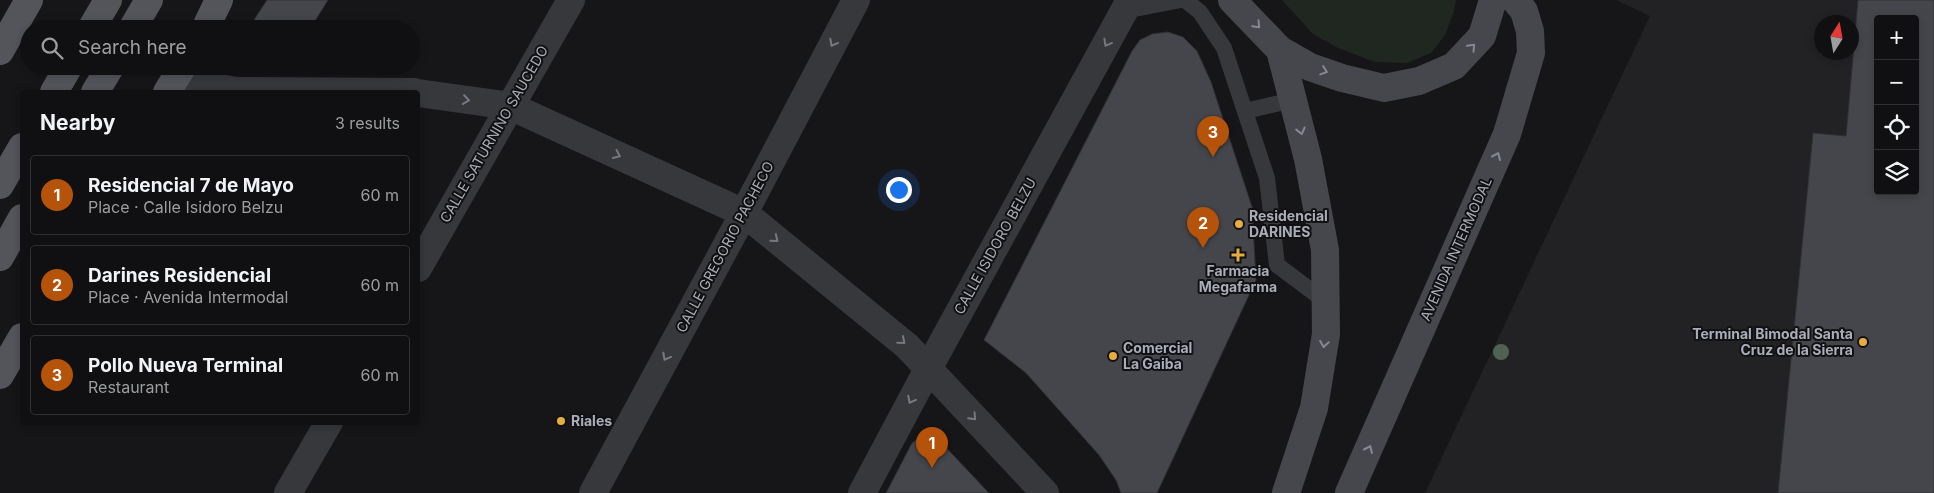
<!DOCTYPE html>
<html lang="en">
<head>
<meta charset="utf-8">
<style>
  body { margin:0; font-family:Inter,sans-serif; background:#1e1e20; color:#f1f3f6 }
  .controls { position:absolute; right:15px; top:15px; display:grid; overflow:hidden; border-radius:5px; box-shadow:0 2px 8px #0003 }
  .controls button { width:45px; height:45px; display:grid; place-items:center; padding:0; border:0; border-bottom:1px solid #303032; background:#101012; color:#f1f3f6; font:25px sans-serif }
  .compass { position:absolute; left:1814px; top:15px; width:45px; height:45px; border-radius:50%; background:#101012; box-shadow:0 2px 8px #0003; rotate:11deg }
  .you { position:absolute; left:898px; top:189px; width:18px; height:18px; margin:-12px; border:4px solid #fff; border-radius:50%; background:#1a73e8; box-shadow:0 0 0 8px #1a73e833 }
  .badge { display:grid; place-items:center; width:32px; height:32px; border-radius:50%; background:#b45309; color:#fff; font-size:16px; font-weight:700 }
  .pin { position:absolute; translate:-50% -41px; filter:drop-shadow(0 1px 2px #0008) }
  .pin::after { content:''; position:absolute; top:26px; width:18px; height:15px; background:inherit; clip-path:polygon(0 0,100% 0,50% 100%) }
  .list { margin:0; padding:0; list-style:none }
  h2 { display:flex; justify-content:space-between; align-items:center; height:65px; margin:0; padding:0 20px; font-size:21px }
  h2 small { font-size:16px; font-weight:400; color:#9c9d9f }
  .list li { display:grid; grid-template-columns:32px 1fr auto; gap:15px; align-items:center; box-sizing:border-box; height:80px; margin:0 10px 10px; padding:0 10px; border:1px solid #303032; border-radius:5px }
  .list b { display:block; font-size:19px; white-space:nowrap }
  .list p { margin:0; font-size:16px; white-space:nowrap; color:#9c9d9f }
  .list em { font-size:16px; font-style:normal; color:#9c9d9f }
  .icon { flex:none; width:28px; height:28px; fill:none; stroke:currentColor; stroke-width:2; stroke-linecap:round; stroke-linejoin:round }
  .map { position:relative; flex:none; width:1934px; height:493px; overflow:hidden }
  .search { position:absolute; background:#101012; box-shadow:0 2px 8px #0003; left:20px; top:20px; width:400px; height:55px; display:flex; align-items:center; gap:12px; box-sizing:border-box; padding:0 18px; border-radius:28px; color:#9c9d9f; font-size:19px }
  .panel { position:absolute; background:#101012; box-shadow:0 2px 8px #0003; left:20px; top:90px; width:400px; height:335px; border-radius:5px }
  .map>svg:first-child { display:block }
</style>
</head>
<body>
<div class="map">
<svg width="1934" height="493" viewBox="0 0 1934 493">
  <rect width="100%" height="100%" fill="#161618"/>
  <path fill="#222225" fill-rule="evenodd" d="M1616 0H1934V493H1425L1650 16ZM1878 19H1915V191H1878ZM1822 22H1852V52H1822Z"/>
  <path fill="#202721" d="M1282 0H1456L1454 11 1445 35 1431 53 1407 63 1375 62 1338 48 1313 34Z"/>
  <path fill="#45464b" stroke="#303034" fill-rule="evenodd" d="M267 0H328L310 29H248Z
    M1858 0H1934V493H1778L1813 133 1846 136ZM1878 19H1915V191H1878Z
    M1168 32 1183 37 1197 51 1211 82 1252 207 1256 280 1157 493H1121L1116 480 1099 455 1026 373 984 340 1132 51 1140 40 1152 34Z
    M922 435 937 438 989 493H886L912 443Z"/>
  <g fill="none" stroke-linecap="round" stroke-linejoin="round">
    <path stroke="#37383c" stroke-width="16" d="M1185 0 1200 12 1224 48 1267 178 1277 265 1325 301
      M1124 11 1181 0
      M1245 111 1293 100"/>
    <path stroke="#37383c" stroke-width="28" d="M178 75 207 86 237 91 414 92
      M418 93 510 106 744 213 907 346 1045 493
      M418 268 571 0
      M288 493 329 422
      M593 493 744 213 856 0
      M862 493 928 369 1130 0"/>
    <path stroke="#45474c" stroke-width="28" d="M1232 0 1280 50 1310 67 1342 78 1384 88 1419 81 1454 66 1482 36 1493 0
      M1280 50 1308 159 1325 250 1326 334 1314 408 1286 493
      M1349 493 1507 134 1531 53 1530 31 1524 11 1515 0"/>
    <path stroke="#53555b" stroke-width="28" d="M91 29 108 0
      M132 29 149 0
      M205 29 219 0
      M0 51 29 0
      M54 92 69 66
      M95 92 111 66
      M167 92 183 66
      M0 185 22 147
      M0 257 22 218
      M0 375 22 337"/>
  </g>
  <circle fill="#516253" cx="1501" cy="352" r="8"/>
  <defs><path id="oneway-chevron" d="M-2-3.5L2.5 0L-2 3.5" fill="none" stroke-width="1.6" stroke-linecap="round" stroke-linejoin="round" transform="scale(1.25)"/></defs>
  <g stroke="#868992">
    <use href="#oneway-chevron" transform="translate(1257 25) rotate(47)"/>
    <use href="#oneway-chevron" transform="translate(1472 47) rotate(-47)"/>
    <use href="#oneway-chevron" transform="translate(1324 71) rotate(19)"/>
    <use href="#oneway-chevron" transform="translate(1301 131) rotate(76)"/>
    <use href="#oneway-chevron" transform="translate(1497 156) rotate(-66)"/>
    <use href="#oneway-chevron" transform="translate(1324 344) rotate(99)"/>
    <use href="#oneway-chevron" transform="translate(1369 449) rotate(-66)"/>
  </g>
  <g stroke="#767880">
    <use href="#oneway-chevron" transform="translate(833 43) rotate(118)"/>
    <use href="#oneway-chevron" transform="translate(1107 43) rotate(119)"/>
    <use href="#oneway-chevron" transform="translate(466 100) rotate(8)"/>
    <use href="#oneway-chevron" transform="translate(617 155) rotate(25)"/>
    <use href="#oneway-chevron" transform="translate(775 239) rotate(39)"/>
    <use href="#oneway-chevron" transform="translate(902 341) rotate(40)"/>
    <use href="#oneway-chevron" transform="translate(666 357) rotate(118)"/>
    <use href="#oneway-chevron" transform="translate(911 400) rotate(118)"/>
    <use href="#oneway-chevron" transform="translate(973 417) rotate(47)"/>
  </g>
  <g fill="#e6ae3f" stroke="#111113" stroke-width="2">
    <circle cx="1239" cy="224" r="5"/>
    <path d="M1235.5 247.5h5v5h5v5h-5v5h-5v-5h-5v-5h5z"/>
    <circle cx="1863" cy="342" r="5"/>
    <circle cx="1113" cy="356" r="5"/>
    <circle cx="561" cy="421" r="5"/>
  </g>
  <g text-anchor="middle" stroke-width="4" stroke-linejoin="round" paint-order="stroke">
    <g font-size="14" fill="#a9adb7" stroke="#111113">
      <text transform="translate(494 134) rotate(-60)" y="5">CALLE SATURNINO SAUCEDO</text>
      <text transform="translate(995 246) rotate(-61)" y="5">CALLE ISIDORO BELZU</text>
      <text transform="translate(725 247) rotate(-62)" y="5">CALLE GREGORIO PACHECO</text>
      <text transform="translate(1456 249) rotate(-66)" y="5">AVENIDA INTERMODAL</text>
    </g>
    <g font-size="14" font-weight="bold" fill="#a9adb7" stroke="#111113" text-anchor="start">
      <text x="1249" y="221">Residencial<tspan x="1249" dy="16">DARINES</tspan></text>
      <text x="1238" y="276" text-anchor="middle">Farmacia<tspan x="1238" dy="16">Megafarma</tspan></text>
      <text x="1853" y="339" text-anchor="end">Terminal Bimodal Santa<tspan x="1853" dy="16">Cruz de la Sierra</tspan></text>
      <text x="1123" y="353">Comercial<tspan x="1123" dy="16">La Gaiba</tspan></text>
      <text x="571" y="426">Riales</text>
    </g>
  </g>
</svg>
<div class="controls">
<button>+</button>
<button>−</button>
<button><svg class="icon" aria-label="locate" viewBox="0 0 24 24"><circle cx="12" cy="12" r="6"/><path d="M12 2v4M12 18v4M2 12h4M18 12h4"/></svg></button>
<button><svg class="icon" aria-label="layers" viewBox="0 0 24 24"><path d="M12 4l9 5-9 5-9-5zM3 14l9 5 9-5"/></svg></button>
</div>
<svg class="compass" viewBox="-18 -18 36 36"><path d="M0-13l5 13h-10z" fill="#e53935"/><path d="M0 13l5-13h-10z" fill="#9c9d9f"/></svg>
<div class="you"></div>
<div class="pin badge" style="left:932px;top:468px">1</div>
<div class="pin badge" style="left:1203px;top:248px">2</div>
<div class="pin badge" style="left:1213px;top:157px">3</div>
<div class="search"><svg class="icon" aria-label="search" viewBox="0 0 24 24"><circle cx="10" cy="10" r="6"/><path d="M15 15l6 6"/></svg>Search here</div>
<section class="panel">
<h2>Nearby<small>3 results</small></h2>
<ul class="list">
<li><span class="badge">1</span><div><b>Residencial 7 de Mayo</b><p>Place · Calle Isidoro Belzu</p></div><em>60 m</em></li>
<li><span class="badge">2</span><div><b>Darines Residencial</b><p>Place · Avenida Intermodal</p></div><em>60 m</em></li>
<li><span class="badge">3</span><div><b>Pollo Nueva Terminal</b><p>Restaurant</p></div><em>60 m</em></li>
</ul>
</section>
</div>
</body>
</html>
